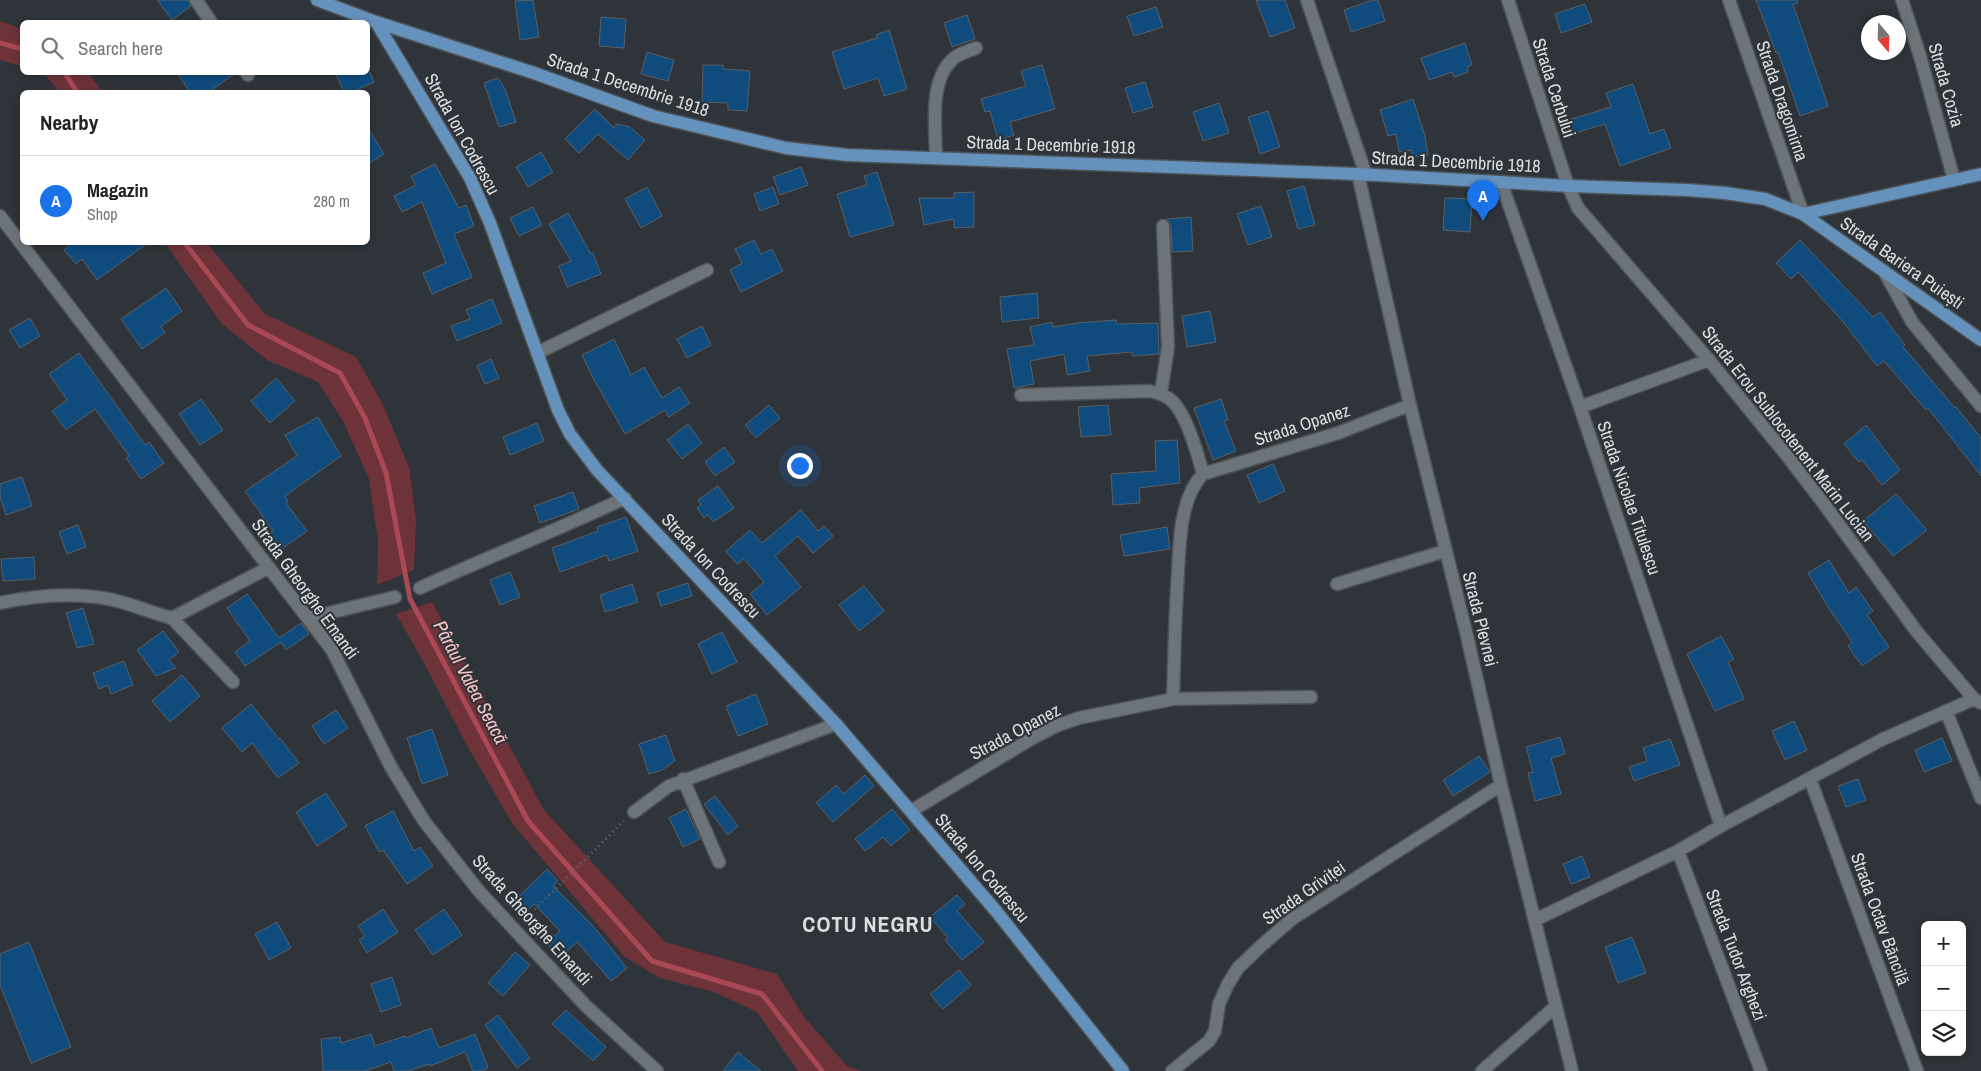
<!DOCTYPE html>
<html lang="en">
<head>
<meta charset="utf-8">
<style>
  body { margin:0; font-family:"Archivo Narrow",sans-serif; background:#f2f2f2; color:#222 }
  .controls { position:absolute; right:15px; bottom:15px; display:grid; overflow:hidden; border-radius:8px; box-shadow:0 2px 8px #0003 }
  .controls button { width:45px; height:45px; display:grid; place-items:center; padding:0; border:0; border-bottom:1px solid #e0e0e0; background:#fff; color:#222; font:25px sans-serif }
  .compass { position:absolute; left:1861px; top:15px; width:45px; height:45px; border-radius:50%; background:#fff; box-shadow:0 2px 8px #0003; rotate:161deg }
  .you { position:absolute; left:799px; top:465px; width:18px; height:18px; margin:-12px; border:4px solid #fff; border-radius:50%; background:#1a73e8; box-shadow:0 0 0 8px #1a73e833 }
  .badge { display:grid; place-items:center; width:32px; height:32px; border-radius:50%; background:#1a73e8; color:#fff; font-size:16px; font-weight:700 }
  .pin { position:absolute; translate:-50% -41px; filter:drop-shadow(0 1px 2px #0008) }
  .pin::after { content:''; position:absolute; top:26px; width:18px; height:15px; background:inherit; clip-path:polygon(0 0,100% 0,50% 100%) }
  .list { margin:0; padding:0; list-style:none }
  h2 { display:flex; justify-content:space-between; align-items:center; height:65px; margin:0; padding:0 20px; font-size:21px }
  h2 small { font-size:16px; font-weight:400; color:#767676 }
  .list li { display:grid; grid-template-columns:32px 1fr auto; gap:15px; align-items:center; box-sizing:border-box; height:90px; padding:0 20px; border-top:1px solid #e0e0e0 }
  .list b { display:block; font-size:19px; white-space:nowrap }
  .list p { margin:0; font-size:16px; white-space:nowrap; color:#767676 }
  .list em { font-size:16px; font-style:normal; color:#767676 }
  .icon { flex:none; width:28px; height:28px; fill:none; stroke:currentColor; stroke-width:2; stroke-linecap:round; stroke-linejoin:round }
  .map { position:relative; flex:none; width:1981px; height:1071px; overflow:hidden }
  .search { position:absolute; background:#fff; box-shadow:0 2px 8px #0003; left:20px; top:20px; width:350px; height:55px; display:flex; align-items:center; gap:12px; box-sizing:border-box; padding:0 18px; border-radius:8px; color:#767676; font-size:19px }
  .panel { position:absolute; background:#fff; box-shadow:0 2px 8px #0003; left:20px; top:90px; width:350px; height:155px; border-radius:8px }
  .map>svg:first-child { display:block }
</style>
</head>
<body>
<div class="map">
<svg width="1981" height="1071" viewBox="0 0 1981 1071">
  <rect width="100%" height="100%" fill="#2e3439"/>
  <path fill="#6d3339" d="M0 21 22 29V66L0 60Z
    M44 73H89L102 92H59Z
    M165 243H207L265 314 356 357 382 403 409 467 416 519 414 570 377 585 378 541 369 479 343 421 318 382 267 360 221 323Z
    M432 602 544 810 665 942 777 974 804 1017 847 1066 861 1071H798L757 1012 714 992 660 978 625 957 512 823 465 742 423 661 396 614Z"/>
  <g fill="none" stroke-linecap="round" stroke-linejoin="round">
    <path stroke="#aa4854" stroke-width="5" d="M0 43 22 49
      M64 72 77 92
      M184 242 248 325 340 373 365 418 386 473 410 599 528 821 652 961 762 994 822 1071"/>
  </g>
  <path fill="#104b7e" stroke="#595f65" d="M157 0H188L191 6 172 20Z
    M533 0 539 37 520 40 515 1Z
    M1256 0H1285L1295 28 1270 37Z
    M1373 0H1378L1385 21 1351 32 1344 10Z
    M1756 0H1797L1798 3 1793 4 1828 106 1800 116 1778 52 1776 53Z
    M1585 4 1592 22 1561 33 1555 14Z
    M1156 7 1163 27 1134 36 1127 16Z
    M967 15 975 39 952 47 944 23Z
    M601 17 626 19 624 48 599 46Z
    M889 30 907 89 884 96 878 78 844 89 832 52 877 38 876 35Z
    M1465 43 1472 65 1467 67 1468 72 1454 77 1452 72 1429 80 1421 58Z
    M647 52 674 60 668 81 641 74Z
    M703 65H723V69L750 71 747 111 728 110V103L702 102Z
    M1042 65 1055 109 1010 122 1014 135 998 140 990 111 985 112 981 99 1026 86 1021 71Z
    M176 72H237L209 92H190Z
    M335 72H370L374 82 352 92H344Z
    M498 78 505 89 516 122 499 127 484 83Z
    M1145 82 1153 107 1133 113 1125 88Z
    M1633 84 1650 134 1664 129 1671 148 1620 166 1605 124 1572 134 1568 120 1611 107 1606 93Z
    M1413 99 1425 136 1428 155 1413 157 1411 150 1399 152 1396 134 1388 136 1380 110Z
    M1219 103 1229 133 1203 141 1193 112Z
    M595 109 614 128 617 124 630 127 645 140 628 160 598 134 579 153 565 139Z
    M1268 111 1280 147 1260 154 1248 117Z
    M368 128 384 154 368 164Z
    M541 152 553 172 528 187 516 167Z
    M435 164 459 208 466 205 474 226 454 234 472 277 432 294 423 273 446 263 422 202 402 212 394 196 416 185 411 176Z
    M801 167 808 185 780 195 773 177Z
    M877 172 894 225 850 237 837 194 867 185 864 176Z
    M1304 186 1315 225 1298 229 1287 191Z
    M647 187 662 216 641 228 625 199Z
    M773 187 779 204 760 211 754 194Z
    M974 192V227L954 228V219L924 225 919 198H954V193Z
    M1445 198 1472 199 1470 232 1443 230Z
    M1261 206 1272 237 1248 245 1237 214Z
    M533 207 542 225 519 236 510 218Z
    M568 213 591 254 593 253 601 274 567 287 559 266 571 261 549 224Z
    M1191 217 1193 251 1172 252 1171 226 1167 219Z
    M754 240 761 254 772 249 783 271 741 292 730 270 742 263 735 249Z
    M1800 240 1873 317 1880 312 1905 345 1903 347 1955 408 1956 407 1981 438V476L1928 408 1926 410 1884 361 1877 366 1844 323 1798 272 1791 279 1776 263Z
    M73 242H149L97 280 82 259 76 264 64 250Z
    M166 288 182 311 161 326 165 333 142 349 121 319Z
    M1037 293 1039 318 1002 322 1000 297Z
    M492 299 502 323 457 341 451 326 470 319 466 310Z
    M1210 311 1216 342 1187 347 1182 316Z
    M30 318 40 336 20 348 9 330Z
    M1116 320 1117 324 1158 323 1159 354 1133 356 1132 352 1087 356 1090 371 1067 375 1064 354 1030 361 1034 384 1014 388 1007 349 1034 345 1030 327 1052 322 1053 327 1076 323Z
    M702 326 711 345 687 358 677 339Z
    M614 339 631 375 644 367 662 398 679 387 690 403 669 417 665 410 625 434 593 378 582 355Z
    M79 353 145 445 149 442 164 463 141 479 126 458 129 456 95 409 66 430 52 411 67 400 49 374Z
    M491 359 499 378 485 384 477 366Z
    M276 378 295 401 270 423 251 401Z
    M201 399 223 430 200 445 179 414Z
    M1221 399 1228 420 1224 421 1236 451 1213 460 1194 408Z
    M769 405 780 418 756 438 745 425Z
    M1108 405 1111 435 1081 437 1078 407Z
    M318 417 341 456 285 496 288 501 286 503 307 531 279 551 267 535 273 531 245 491 297 456 285 435Z
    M537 423 544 441 510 455 503 437Z
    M688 424 702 443 682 459 667 440Z
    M1866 425 1900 470 1882 485 1862 460 1859 462 1844 444Z
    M1177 440 1180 483 1139 488 1140 503 1113 505 1111 474 1156 471 1155 441Z
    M724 447 735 462 715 476 705 462Z
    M1273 464 1285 491 1259 503 1247 475Z
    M22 477 32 506 6 515 0 497V484Z
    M718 486 734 508 713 522 708 515 704 518 697 508 701 505 698 500Z
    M573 492 579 509 540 523 534 506Z
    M1896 494 1927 530 1893 556 1863 521Z
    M801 510 818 531 824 526 833 536 813 553 798 536 775 556 801 587 767 615 750 594 764 582 744 559 737 564 726 551 750 530 762 543Z
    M626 517 638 551 609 561 607 555 560 572 552 548 598 531 597 527Z
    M78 525 86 547 67 554 59 532Z
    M1167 527 1170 549 1124 556 1120 535Z
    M34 557 35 579 3 581 1 559Z
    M1829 560 1849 593 1856 587 1873 611 1867 615 1889 647 1862 666 1848 646 1852 642 1828 607 1808 573Z
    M510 572 520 597 500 605 490 580Z
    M688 583 692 596 661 606 657 593Z
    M632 584 638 602 605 612 600 595Z
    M864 586 884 611 859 631 839 605Z
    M247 594 279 638 301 623 309 634 286 650 281 642 245 666 235 652 250 641 227 608Z
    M83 608 94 644 77 648 66 613Z
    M163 631 179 652 169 660 176 668 156 676 137 650Z
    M722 632 737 662 712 674 698 644Z
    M1721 636 1734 659 1728 662 1744 699 1715 711 1687 654Z
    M124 661 133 685 111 694 108 685 99 689 93 673Z
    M182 675 200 696 170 722 152 701Z
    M756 694 768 724 738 736 726 706Z
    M251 704 279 739 280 738 299 763 278 778 252 743 242 752 222 728Z
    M336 710 348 728 324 744 312 726Z
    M1794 721 1807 750 1785 760 1772 731Z
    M432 729 448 775 422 784 407 738Z
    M666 735 675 761 662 770 649 774 639 744Z
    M1560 737 1565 754 1551 758 1561 794 1535 801 1528 773 1533 772 1526 747Z
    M1942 738 1952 761 1924 772 1915 750Z
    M1670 739 1680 765 1634 781 1629 767 1647 761 1643 748Z
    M1479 756 1490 772 1453 796 1443 780Z
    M865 775 874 786 833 822 816 803 836 785 844 794Z
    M1858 779 1866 800 1846 807 1838 786Z
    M326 793 347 826 317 846 296 812Z
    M715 796 738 826 728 835 704 804Z
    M686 809 700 839 683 847 669 818Z
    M892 809 910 830 891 846 883 837 865 851 855 839Z
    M393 811 414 851 420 847 433 866 407 884 383 850 379 852 365 826Z
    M1582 856 1590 877 1571 884 1563 864Z
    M547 869 558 881 553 886 594 927 627 968 611 981 577 942 560 958 546 943 560 931 534 904 522 915 511 904Z
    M957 895 965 904 957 911 984 942 962 960 945 940 948 938 930 917Z
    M383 909 398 932 367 953 359 940 365 936 358 926Z
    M444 909 462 935 433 955 415 930Z
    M277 922 291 948 269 960 255 934Z
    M1632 937 1646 973 1618 983 1605 947Z
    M29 942 71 1047 31 1063 0 985V954Z
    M515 952 530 965 503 996 488 983Z
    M959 970 971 985 943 1009 930 994Z
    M392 977 401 1005 381 1012 371 984Z
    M566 1010 606 1047 593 1061 552 1024Z
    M498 1015 530 1058 517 1068 485 1025Z
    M431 1028 439 1048 475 1034 488 1068 481 1071H473L465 1052 430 1066 429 1064 408 1071H394L391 1062 365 1071H323L321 1039 340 1037 341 1043 371 1034 375 1046 405 1036 406 1038Z
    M738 1052 761 1071H723Z"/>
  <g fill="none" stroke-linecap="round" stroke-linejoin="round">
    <g stroke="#4d5256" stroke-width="15">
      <path id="minor" d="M196 0 211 22
        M1307 0 1366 175
        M1508 0 1568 186 1578 208 1709 360 1788 457 1824 504 1917 632 1974 699 1981 703
        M1729 0 1803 214
        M1902 0 1920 56 1954 180
        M246 72 248 75
        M936 158C936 127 928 80 954 58 960 53 969 51 976 48
        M1358 174 1410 405 1467 636 1501 785 1572 1071
        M1501 182 1580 407 1721 826
        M0 216 332 650 391 767 424 821 478 890 525 941 586 1006 657 1071
        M1884 271 1912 322 1981 406
        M537 353 707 270
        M1161 393 1168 347 1163 226
        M1021 395 1149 391C1158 393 1166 395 1173 402 1187 416 1198 455 1203 474
        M1580 407 1709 360
        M1337 584 1445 551
        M420 588C488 557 558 530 625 498
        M0 603C36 595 72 592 109 599 130 603 151 613 172 618L268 568
        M172 618 233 682
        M308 618 395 597
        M1173 699C1174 662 1175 625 1177 588 1180 552 1177 501 1203 474L1338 433 1410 405
        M1946 711 1981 798
        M683 779 719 862
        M1810 779 1917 1071
        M911 811 1031 739 1056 726 1079 718 1173 699 1311 697
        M634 812 669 786 836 724
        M1678 851 1761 1071
        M1535 920 1678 851 1721 826 1883 739 1974 699
        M1172 1071 1209 1041 1215 1031 1219 1004 1228 984 1238 968 1261 946 1292 919 1501 785
        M1482 1071 1555 1007"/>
    </g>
    <g stroke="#4d5256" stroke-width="15">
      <path id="major" d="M317 0 376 22 534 73 653 116 786 148 847 155 1358 174 1568 186 1687 190 1725 193 1765 199 1803 214 1981 340
        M376 22 470 178 490 223 558 410 570 434 597 470 836 724 996 911 1123 1071
        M1803 214 1981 174"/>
    </g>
    <path stroke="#63696d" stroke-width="3" stroke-dasharray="1 4" stroke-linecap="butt" d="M524 920 624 821"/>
    <use href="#minor" stroke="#6c7379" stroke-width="12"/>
    <use href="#major" stroke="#6591bd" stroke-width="12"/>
  </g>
  <g text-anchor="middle" stroke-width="4" stroke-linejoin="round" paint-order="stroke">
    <g font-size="18" fill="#dadee1" stroke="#2e3439">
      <text transform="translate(628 85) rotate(18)" y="6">Strada 1 Decembrie 1918</text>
      <text transform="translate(1946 85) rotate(74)" y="6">Strada Cozia</text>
      <text transform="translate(1554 88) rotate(72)" y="6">Strada Cerbului</text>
      <text transform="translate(1782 101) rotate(71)" y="6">Strada Dragomirna</text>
      <text transform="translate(462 134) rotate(61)" y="6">Strada Ion Codrescu</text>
      <text transform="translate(1051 145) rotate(2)" y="6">Strada 1 Decembrie 1918</text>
      <text transform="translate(1456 162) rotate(3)" y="6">Strada 1 Decembrie 1918</text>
      <text transform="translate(1902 263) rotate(35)" y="6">Strada Bariera Puiești</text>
      <text transform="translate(1302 425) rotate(-18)" y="6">Strada Opanez</text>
      <text transform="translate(1788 434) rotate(52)" y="6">Strada Erou Sublocotenent Marin Lucian</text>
      <text transform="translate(1629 498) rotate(71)" y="6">Strada Nicolae Titulescu</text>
      <text transform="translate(711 566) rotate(47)" y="6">Strada Ion Codrescu</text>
      <text transform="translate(305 589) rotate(54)" y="6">Strada Gheorghe Emandi</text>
      <text transform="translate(1480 619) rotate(76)" y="6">Strada Plevnei</text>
      <text transform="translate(1015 732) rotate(-28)" y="6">Strada Opanez</text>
      <text transform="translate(982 868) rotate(50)" y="6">Strada Ion Codrescu</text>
      <text transform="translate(1304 893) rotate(-35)" y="6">Strada Griviței</text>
      <text transform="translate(1880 919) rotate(70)" y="6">Strada Octav Băncilă</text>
      <text transform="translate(532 920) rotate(48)" y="6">Strada Gheorghe Emandi</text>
      <text transform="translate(1736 955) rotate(69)" y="6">Strada Tudor Arghezi</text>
    </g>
    <g font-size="19" font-style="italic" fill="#fac3c5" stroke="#2e3439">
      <text transform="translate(471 682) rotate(62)" y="7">Pârâul Valea Seacă</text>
    </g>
    <g font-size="22" font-weight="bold" letter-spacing="1" fill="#dadee1" stroke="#2e3439">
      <text x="868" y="932">COTU NEGRU</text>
    </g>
  </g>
</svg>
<div class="controls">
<button>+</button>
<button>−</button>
<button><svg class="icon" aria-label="layers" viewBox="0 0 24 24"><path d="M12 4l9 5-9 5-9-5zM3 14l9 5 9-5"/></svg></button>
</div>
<svg class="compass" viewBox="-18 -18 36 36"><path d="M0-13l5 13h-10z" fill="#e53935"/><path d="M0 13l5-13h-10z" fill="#767676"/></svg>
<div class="you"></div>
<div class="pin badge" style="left:1483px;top:221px">A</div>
<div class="search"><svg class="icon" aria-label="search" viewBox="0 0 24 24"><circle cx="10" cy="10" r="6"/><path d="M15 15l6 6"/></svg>Search here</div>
<section class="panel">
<h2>Nearby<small></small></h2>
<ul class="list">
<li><span class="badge">A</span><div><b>Magazin</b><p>Shop</p></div><em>280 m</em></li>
</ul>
</section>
</div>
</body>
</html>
